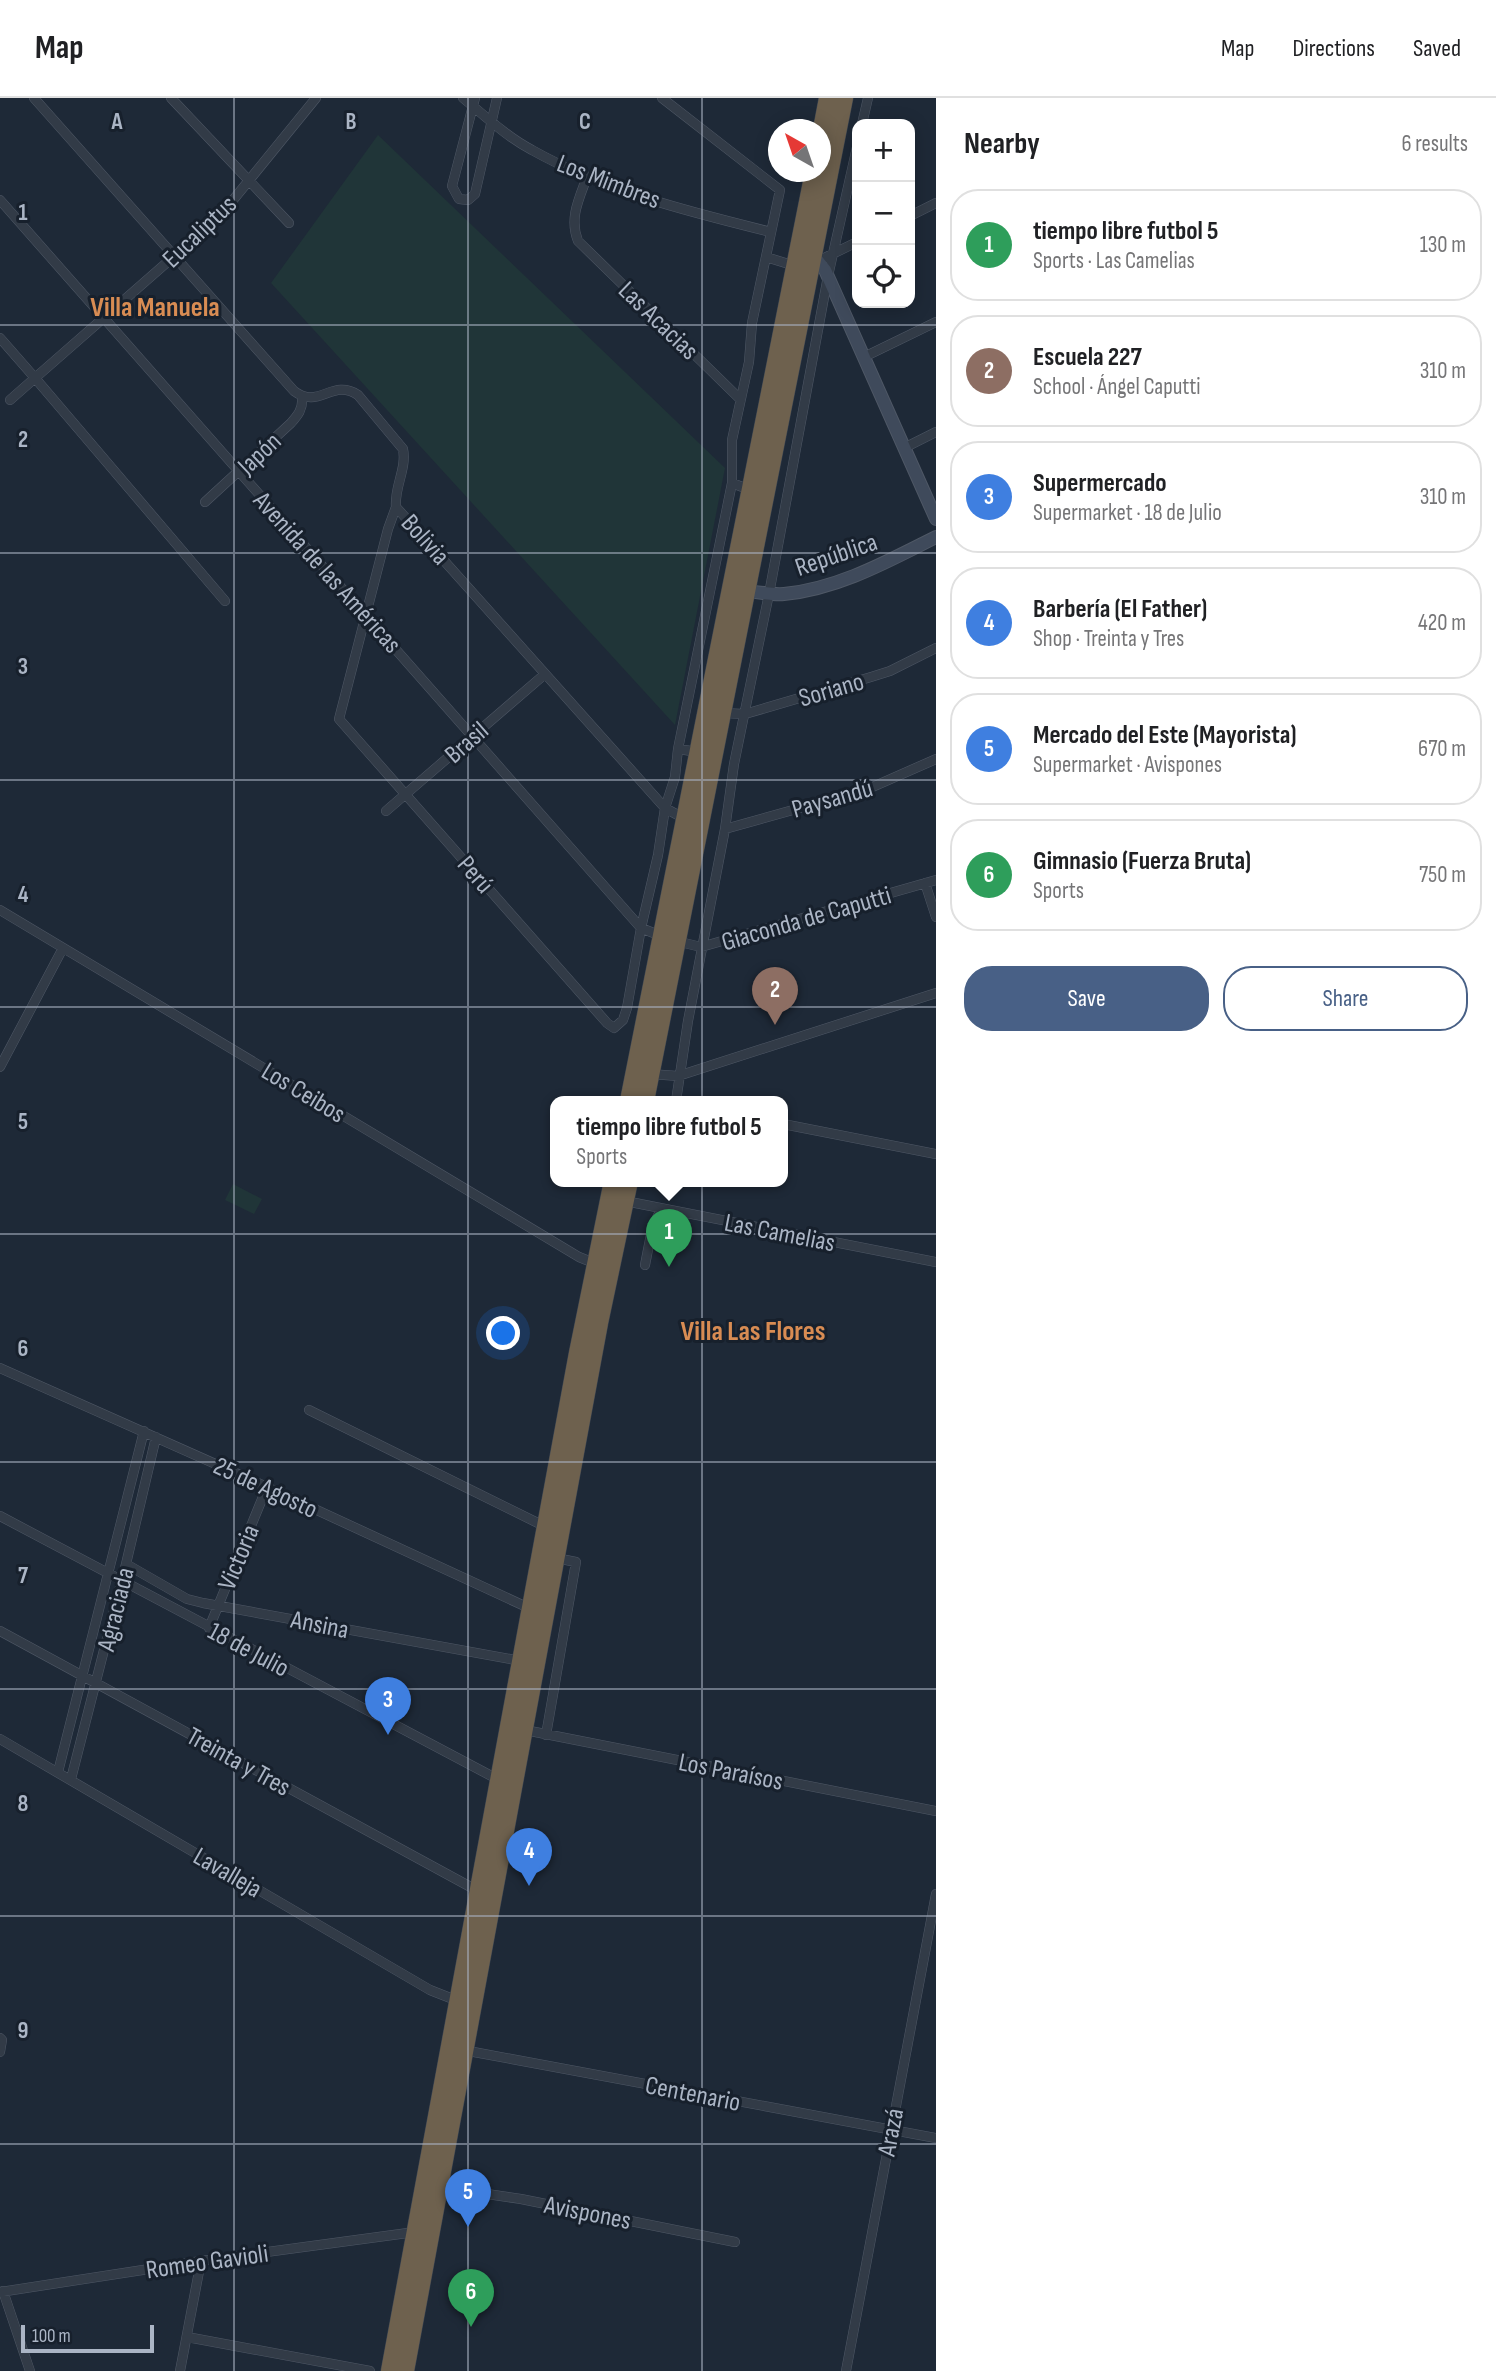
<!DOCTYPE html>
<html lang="en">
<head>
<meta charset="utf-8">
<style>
  body { margin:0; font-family:"Sofia Sans Condensed",sans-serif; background:#f2f2f2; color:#202124 }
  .controls { position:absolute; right:21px; top:21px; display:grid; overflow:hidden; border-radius:14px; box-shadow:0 4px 18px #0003 }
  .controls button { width:63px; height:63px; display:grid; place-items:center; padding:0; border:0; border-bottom:2px solid #e0e0e0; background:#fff; color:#202124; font:35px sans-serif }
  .compass { position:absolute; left:768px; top:21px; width:63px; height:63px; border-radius:50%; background:#fff; box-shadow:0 4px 18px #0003; rotate:320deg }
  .scale { position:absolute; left:21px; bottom:18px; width:133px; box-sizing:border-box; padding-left:7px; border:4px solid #abb5c5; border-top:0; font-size:19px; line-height:24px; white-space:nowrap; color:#abb5c5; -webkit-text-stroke:5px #17202c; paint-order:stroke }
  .you { position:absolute; left:504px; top:1236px; width:24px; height:24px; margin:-18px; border:5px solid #fff; border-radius:50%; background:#1a73e8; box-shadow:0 0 0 10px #1a73e833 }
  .badge { display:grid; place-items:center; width:46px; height:46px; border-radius:50%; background:#486086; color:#fff; font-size:23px; font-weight:700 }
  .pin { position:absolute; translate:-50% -58px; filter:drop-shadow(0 2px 4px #0008) }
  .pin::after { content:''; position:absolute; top:37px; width:24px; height:21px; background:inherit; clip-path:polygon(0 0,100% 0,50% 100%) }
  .popup { position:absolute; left:550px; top:998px; width:238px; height:91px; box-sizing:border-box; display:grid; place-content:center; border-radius:14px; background:#fff; filter:drop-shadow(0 2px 5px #0005); font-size:23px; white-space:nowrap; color:#757577 }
  .popup b { font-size:26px; color:#202124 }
  .popup::after { content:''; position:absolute; left:50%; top:100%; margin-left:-14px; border:14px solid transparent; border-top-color:#fff }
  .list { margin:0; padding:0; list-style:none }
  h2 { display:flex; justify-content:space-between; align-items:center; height:91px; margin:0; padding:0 28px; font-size:30px }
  h2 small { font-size:23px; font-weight:400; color:#757577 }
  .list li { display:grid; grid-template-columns:46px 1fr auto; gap:21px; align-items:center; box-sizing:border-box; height:112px; margin:0 14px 14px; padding:0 14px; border:2px solid #e0e0e0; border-radius:28px }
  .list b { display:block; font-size:26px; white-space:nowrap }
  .list p { margin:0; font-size:23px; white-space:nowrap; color:#757577 }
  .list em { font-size:23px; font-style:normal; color:#757577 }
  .actions { display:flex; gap:14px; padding:21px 28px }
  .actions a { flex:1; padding:16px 0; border:2px solid #486086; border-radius:28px; text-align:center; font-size:24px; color:#486086 }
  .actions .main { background:#486086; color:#fff }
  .icon { flex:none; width:38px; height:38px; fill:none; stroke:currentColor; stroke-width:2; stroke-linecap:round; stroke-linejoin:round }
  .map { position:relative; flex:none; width:936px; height:2273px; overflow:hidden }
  header { display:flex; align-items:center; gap:42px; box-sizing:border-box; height:98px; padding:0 35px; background:#fff; border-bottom:2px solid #e0e0e0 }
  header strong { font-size:33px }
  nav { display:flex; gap:38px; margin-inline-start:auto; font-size:24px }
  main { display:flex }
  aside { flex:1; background:#fff }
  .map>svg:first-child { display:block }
</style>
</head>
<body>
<header>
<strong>Map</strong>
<nav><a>Map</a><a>Directions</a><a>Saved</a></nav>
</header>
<main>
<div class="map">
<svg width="936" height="2273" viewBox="0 0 936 2273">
  <rect width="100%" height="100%" fill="#1e2937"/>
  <path fill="#203538" d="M378 37 725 370 675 627 271 185Z
    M233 1086 262 1101 254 1116 225 1102Z"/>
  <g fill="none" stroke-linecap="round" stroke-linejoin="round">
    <g stroke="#4f5866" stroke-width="10">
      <path id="street" d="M34 0 294 293C319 312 332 280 358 297L403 351C407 371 394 389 396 409L665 710 685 721
        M171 0 289 125
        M463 0C485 18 507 39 532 52 605 93 690 114 771 134
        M475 0 452 88 459 101 468 102 475 96 497 0
        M662 0 780 92 752 225 749 264 732 342V385L750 392
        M862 26 868 0
        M587 79C579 101 569 120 578 143L740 301
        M0 102 641 830 661 838
        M910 118 936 105
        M766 159 795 168
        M818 163 857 144
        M0 240 35 280 220 118 316 0
        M864 259 936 224
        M10 302 35 280 225 503
        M904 350 936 334
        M205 404 291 325C298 317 303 311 302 300
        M396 409 388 431 339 621 607 925 614 930 623 922 627 910 641 830 658 757 665 710 675 679 678 651 698 654
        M722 615 745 616 871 579 890 573 936 550
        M678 651 732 385
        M386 713 545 576
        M725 731 868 691 936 661
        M925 785 936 819
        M0 812 579 1159 599 1167
        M676 843 701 849 936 782
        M0 969 63 850
        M650 976 678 978 936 895
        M676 1003 688 923 725 731 734 666 769 496 828 178 857 49
        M783 1026 936 1056
        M625 1103 936 1164
        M645 1167 652 1131 661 1111
        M0 1270 267 1389 531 1511
        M309 1312 546 1429
        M0 1418 499 1682
        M126 1466 187 1501 203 1505 521 1563
        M209 1530 267 1389
        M0 1533 478 1793
        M525 1632 936 1713
        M546 1637 576 1464 556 1460
        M0 1641 430 1892 458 1903
        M58 1674 144 1333
        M71 1681 126 1466 156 1339
        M0 1940 2 1942 0 1954
        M463 1952 936 2040
        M440 2089 521 2101 735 2144
        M3 2193 30 2273
        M0 2194 201 2163 415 2134
        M187 2239 370 2273
        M180 2273 201 2163
        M846 2273 936 1796"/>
    </g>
    <g stroke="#4f5866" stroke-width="14">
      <path id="secondary" d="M813 157 825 172 936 421
        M746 493C758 494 772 497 784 496 838 491 888 463 936 439"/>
    </g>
    <g stroke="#3c4552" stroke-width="19">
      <path id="highway" d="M820 42 828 0
        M629 1003 814 74
        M645 1003 844 0
        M390 2273 578 1255 613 1083
        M405 2273 599 1225 629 1083"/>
    </g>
    <use href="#street" stroke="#323b47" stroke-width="9"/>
    <use href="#secondary" stroke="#3f4a5b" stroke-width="12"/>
    <use href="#highway" stroke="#6e614e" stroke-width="18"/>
  </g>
  <path fill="none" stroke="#abb5c5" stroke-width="2" stroke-opacity="0.55" d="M234 0V2273M468 0V2273M702 0V2273M0 227H936M0 455H936M0 682H936M0 909H936M0 1136H936M0 1364H936M0 1591H936M0 1818H936M0 2046H936"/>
  <g text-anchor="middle" stroke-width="6" stroke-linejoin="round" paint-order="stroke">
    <g font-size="26" fill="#abb5c5" stroke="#17202c">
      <text transform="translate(609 83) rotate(21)" y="9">Los Mimbres</text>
      <text transform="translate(199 133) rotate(-44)" y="9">Eucaliptus</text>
      <text transform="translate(659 222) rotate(44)" y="9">Las Acacias</text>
      <text transform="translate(259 355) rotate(-43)" y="9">Japón</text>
      <text transform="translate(426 441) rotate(48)" y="9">Bolivia</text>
      <text transform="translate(836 456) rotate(-19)" y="9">República</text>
      <text transform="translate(328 474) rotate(48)" y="9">Avenida de las Américas</text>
      <text transform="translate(831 591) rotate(-16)" y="9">Soriano</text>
      <text transform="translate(466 644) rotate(-41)" y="9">Brasil</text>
      <text transform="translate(832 700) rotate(-16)" y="9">Paysandú</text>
      <text transform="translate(476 776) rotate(49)" y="9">Perú</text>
      <text transform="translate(806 820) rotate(-16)" y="9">Giaconda de Caputti</text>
      <text transform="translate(304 994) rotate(31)" y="9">Los Ceibos</text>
      <text transform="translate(780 1134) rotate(11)" y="9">Las Camelias</text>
      <text transform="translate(266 1389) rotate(25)" y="9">25 de Agosto</text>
      <text transform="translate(238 1459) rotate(-67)" y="9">Victoria</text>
      <text transform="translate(115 1511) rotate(-76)" y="9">Agraciada</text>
      <text transform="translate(320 1526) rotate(11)" y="9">Ansina</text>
      <text transform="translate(249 1551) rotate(28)" y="9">18 de Julio</text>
      <text transform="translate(239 1663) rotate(29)" y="9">Treinta y Tres</text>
      <text transform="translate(731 1673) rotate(11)" y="9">Los Paraísos</text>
      <text transform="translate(228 1774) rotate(30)" y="9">Lavalleja</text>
      <text transform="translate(693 1995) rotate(11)" y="9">Centenario</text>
      <text transform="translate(890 2034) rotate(-79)" y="9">Arazá</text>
      <text transform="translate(588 2114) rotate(11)" y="9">Avispones</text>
      <text transform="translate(207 2163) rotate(-8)" y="9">Romeo Gavioli</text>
    </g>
    <g font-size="28" font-weight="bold" fill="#d88c53" stroke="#17202c">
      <text x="155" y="218">Villa Manuela</text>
      <text x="753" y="1242">Villa Las Flores</text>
    </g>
  </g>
  <g font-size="23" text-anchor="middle" font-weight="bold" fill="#abb5c5" stroke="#17202c" stroke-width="6" stroke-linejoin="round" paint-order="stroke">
    <text x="117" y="31">A</text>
    <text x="351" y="31">B</text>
    <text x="585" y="31">C</text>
    <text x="23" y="122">1</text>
    <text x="23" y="349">2</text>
    <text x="23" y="576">3</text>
    <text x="23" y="804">4</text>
    <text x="23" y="1031">5</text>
    <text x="23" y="1258">6</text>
    <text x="23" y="1485">7</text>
    <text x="23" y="1713">8</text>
    <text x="23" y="1940">9</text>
  </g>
</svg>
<div class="controls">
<button>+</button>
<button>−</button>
<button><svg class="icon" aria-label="locate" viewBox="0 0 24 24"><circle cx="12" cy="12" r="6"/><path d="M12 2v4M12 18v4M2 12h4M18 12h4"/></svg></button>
</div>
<svg class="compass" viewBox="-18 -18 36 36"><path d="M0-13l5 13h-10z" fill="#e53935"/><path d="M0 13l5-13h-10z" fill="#757577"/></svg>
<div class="scale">100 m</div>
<div class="you"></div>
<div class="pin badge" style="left:669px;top:1169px;background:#2e9e5b">1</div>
<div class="popup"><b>tiempo libre futbol 5</b>Sports</div>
<div class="pin badge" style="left:775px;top:927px;background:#8d6e63">2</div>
<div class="pin badge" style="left:388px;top:1637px;background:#3f7fe0">3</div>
<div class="pin badge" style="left:529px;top:1788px;background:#3f7fe0">4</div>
<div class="pin badge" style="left:468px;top:2129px;background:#3f7fe0">5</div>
<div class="pin badge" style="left:471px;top:2229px;background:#2e9e5b">6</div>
</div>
<aside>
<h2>Nearby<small>6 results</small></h2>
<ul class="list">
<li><span class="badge" style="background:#2e9e5b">1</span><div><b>tiempo libre futbol 5</b><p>Sports · Las Camelias</p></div><em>130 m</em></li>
<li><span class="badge" style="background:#8d6e63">2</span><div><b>Escuela 227</b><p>School · Ángel Caputti</p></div><em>310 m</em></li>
<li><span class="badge" style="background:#3f7fe0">3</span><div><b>Supermercado</b><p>Supermarket · 18 de Julio</p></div><em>310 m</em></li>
<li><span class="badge" style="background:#3f7fe0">4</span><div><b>Barbería (El Father)</b><p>Shop · Treinta y Tres</p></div><em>420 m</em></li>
<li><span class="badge" style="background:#3f7fe0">5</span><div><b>Mercado del Este (Mayorista)</b><p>Supermarket · Avispones</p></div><em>670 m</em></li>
<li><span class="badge" style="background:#2e9e5b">6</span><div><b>Gimnasio (Fuerza Bruta)</b><p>Sports</p></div><em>750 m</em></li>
</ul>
<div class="actions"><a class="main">Save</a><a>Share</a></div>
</aside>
</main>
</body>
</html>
